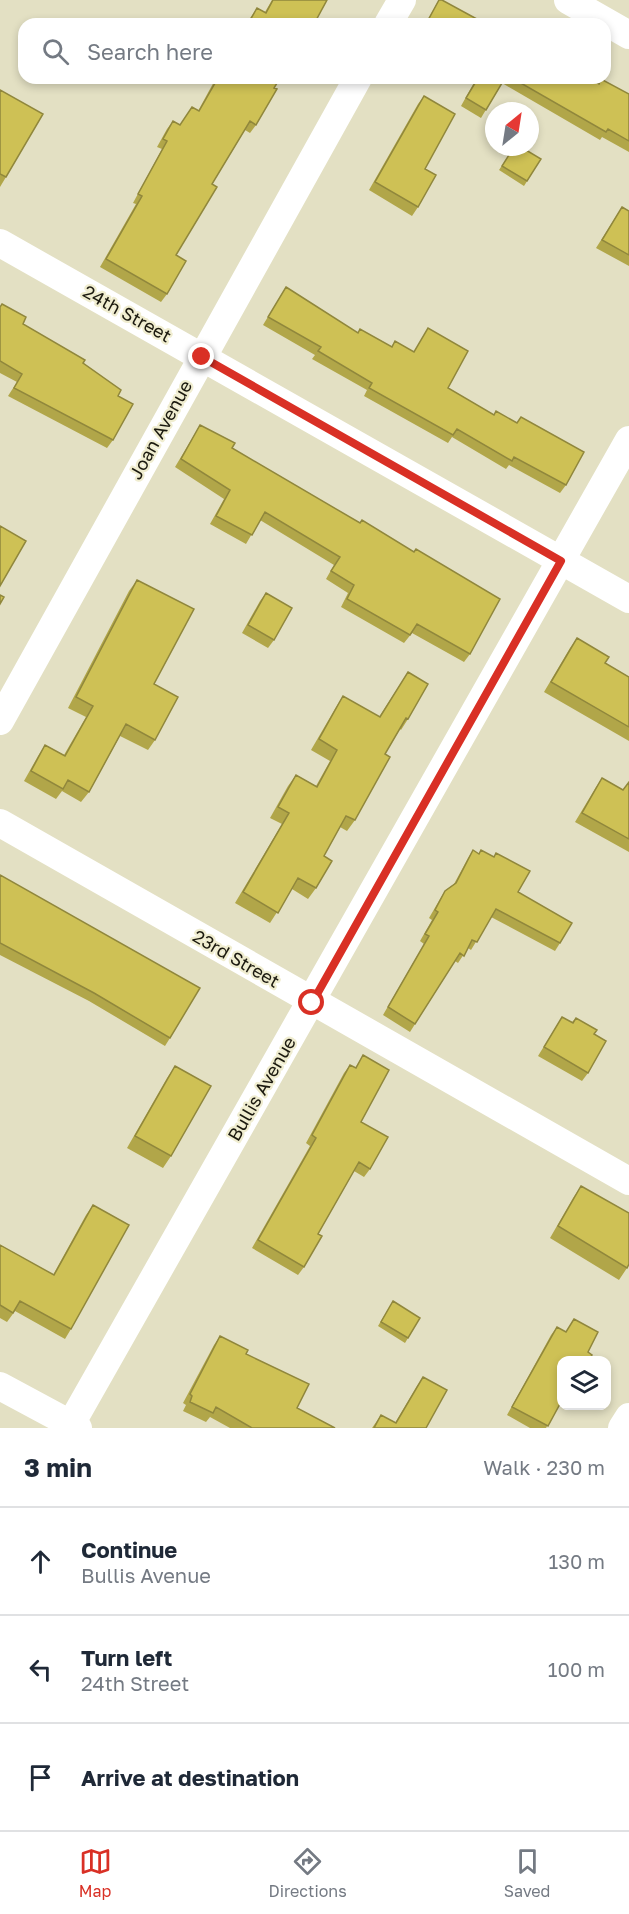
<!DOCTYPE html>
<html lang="en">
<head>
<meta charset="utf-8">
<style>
  body { margin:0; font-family:"Golos Text",sans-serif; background:#f6f6f7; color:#1f2937 }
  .controls { position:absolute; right:18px; bottom:18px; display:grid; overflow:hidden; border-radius:12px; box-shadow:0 3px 9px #0003 }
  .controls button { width:54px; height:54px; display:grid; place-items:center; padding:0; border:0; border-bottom:2px solid #e0e1e3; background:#fff; color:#1f2937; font:30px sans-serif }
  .compass { position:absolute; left:485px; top:102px; width:54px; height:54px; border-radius:50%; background:#fff; box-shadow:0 3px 9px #0003; rotate:30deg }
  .stop { position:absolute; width:18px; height:18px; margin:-14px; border:4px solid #d93025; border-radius:50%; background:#fff }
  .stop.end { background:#d93025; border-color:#fff; box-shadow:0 2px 6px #0008 }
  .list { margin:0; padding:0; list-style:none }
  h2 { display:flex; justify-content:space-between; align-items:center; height:78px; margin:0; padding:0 24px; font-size:26px }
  h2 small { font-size:20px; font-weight:400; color:#747a83 }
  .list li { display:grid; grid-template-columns:39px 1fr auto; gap:18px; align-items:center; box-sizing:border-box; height:108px; padding:0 24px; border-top:2px solid #e0e1e3 }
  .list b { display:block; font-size:22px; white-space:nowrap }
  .list p { margin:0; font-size:20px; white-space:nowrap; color:#747a83 }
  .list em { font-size:20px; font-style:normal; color:#747a83 }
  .icon { flex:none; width:33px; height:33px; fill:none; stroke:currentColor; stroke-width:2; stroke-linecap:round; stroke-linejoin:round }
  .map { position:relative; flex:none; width:629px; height:1428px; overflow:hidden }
  .search { position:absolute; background:#fff; box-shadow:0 3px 9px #0003; left:18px; right:18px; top:18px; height:66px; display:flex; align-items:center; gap:15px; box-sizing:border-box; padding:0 21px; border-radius:18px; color:#747a83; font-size:22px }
  .sheet { height:402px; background:#fff }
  nav { display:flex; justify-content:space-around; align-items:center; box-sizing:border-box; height:84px; border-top:2px solid #e0e1e3; background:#fff; font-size:16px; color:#747a83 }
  nav a { display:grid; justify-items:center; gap:3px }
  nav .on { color:#d93025 }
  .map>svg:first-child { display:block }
</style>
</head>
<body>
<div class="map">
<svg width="629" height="1428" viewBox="0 0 629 1428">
  <rect width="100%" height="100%" fill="#e3e0c3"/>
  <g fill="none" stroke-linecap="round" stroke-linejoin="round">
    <path stroke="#fff" stroke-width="28" d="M568 0 629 35
      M388 24 402 0
      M0 243 629 599
      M0 721 358 78
      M0 823 629 1181
      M0 1386 78 1428
      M71 1424 629 440
      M622 1428 629 1417"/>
  </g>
  <path fill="#b1a649" d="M272 0H327L314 24H246L257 8 265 12Z
    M439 0 486 24H425Z
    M216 78H280L274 88 256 125 250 133 245 130 212 184 176 255 167 294 161 302 100 267 136 204 133 203 162 149 157 147 167 129 173 121 180 125 198 111Z
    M475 78H589L599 84 629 94V152L602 137 600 140 502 83 481 118 461 106 476 79Z
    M0 90 6 177 0 187Z
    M424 96 425 169 418 207 412 216 369 190 418 104Z
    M514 147 541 159 524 186 499 170Z
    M622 207 629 211V266L596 248Z
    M286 287 358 333 391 347 395 341 414 352 428 328 448 388 494 415 517 423 521 417 566 485 560 493 509 465 506 469 452 437 448 443 364 396 367 390 312 359 315 355 263 325Z
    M0 306 23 324 83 363 118 396 113 440 107 448 8 396 17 382 0 373Z
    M200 425 232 448 470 654 464 662 412 633 404 643 341 607 348 593 326 579 334 565 260 520 246 544 210 524 224 499 175 467Z
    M137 580 154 684 155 740 148 750 120 736 89 792 81 802 62 791 56 799 24 781 38 756 45 745 64 755 86 717 68 708 129 591Z
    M266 593 274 640 268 648 242 633 260 601Z
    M577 638 605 663 629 677V741L544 692 570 648Z
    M408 672V719L401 730 400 729 385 754 355 820 347 831 340 827 324 856 316 888 308 899 292 889 270 923 235 903 282 824 270 818 288 786 296 775 316 786 330 761 311 750 336 707 343 696 379 717Z
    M602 778 623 790 629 782V852L575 822 596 787Z
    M473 850 518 892 560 943 555 951 491 917 471 950 468 948 458 963 455 961 410 1032 383 1015 424 944 420 941 432 920 429 918 440 899 445 891 454 884 468 858Z
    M0 875 170 1038 165 1046 89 1001 0 955Z
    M562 1017 572 1022 576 1018 594 1034 588 1073 582 1081 538 1056Z
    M363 1055 361 1122 370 1169 364 1177 354 1171 318 1234 304 1267 298 1275 252 1248 310 1146 306 1143 344 1073 350 1065 355 1068Z
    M175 1066 171 1156 163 1168 127 1148 167 1078Z
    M581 1186 627 1268 619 1280 550 1238 573 1198Z
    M93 1205 71 1329 65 1339 15 1311 7 1322 0 1318V1245L53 1275 86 1215Z
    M393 1301 408 1338 405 1343 378 1326Z
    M574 1319 561 1360V1402L546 1428H530L507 1415 551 1335 557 1327 566 1332Z
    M220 1336 246 1354 297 1408 335 1428H230L210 1417 206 1422 183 1411 186 1405 183 1403 214 1345Z
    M423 1377 426 1428H372L381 1415 395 1423 417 1386Z"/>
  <path fill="#cec155" stroke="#90873c" stroke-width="1.5" d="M273 0H327L314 24H248L257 8 266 13Z
    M439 0H442L486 24H426Z
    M218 78H280L274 88 277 89 256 125 250 121 212 184 217 187 176 255 186 261 167 294 106 259 142 196 138 194 167 141 163 139 173 121 180 125 192 107 199 111Z
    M478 78H505L486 110 466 98Z
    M512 78H589L599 84 601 79 629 94V141L608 129 606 132Z
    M0 90 43 114 6 177 0 174Z
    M424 96 455 114 425 169 436 175 418 207 375 182Z
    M514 147H521L541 159 527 181 502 166Z
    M622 207 629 211V255L602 240Z
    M286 287 358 333 360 329 392 347 395 341 414 352 428 328 468 351 448 388 494 415 496 411 517 423 521 417 584 452 566 485 514 457 512 461 457 429 453 435 369 388 372 383 318 351 321 347 268 317Z
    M2 304 26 317 23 324 85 360 83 363 121 390 118 396 133 404 113 440 14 388 22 374 0 361V307Z
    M200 425 235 443 232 448 360 523 362 520 414 552 416 549 500 599 470 654 417 624 410 635 347 599 354 585 331 571 340 557 265 512 252 535 216 516 230 490 181 459Z
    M0 526 26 541 0 586Z
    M137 580 194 609 154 684 178 697 155 740 126 724 89 792 68 780 63 789 31 771 45 745 65 756 93 706 76 697Z
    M266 593 292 608 274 640 248 625Z
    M0 595 4 597 0 604Z
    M577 638 609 657 605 663 629 677V727L551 682Z
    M408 672 428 684 408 719 406 718 385 754 390 757 355 820 346 816 324 856 332 861 316 888 298 878 278 913 243 892 289 813 278 807 296 775 317 787 337 750 319 739 343 696 380 717Z
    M602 778 623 790 629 782V839L582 813Z
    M473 850 479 854 481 850 494 857 496 853 530 871 518 892 572 923 560 943 496 909 477 942 472 940 464 956 460 953 415 1024 388 1007 429 936 425 934 438 912 435 910 445 891 456 883Z
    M0 875 200 988 170 1038 94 993 0 943Z
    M562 1017 573 1023 576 1018 597 1030 594 1034 606 1041 588 1073 544 1047Z
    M363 1055 389 1070 361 1122 388 1137 370 1169 359 1162 318 1234 322 1236 304 1267 258 1240 316 1138 312 1135 350 1065 356 1068Z
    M175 1066 211 1086 171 1156 135 1136Z
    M581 1186 629 1213V1264L627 1268 558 1226Z
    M93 1205 129 1225 71 1329 20 1301 13 1313 0 1305V1245L54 1275Z
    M393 1301 420 1318 408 1338 381 1322Z
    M574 1319 598 1332 588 1352 592 1355 589 1360H561V1402L548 1426 512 1407 557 1327 566 1332Z
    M220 1336 248 1350 246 1354 309 1384 297 1408 335 1428H252L216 1407 213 1413 190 1402 192 1396 190 1394Z
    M423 1377 447 1390 426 1428H374L381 1415 396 1423Z"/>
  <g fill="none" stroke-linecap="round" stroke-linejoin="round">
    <path stroke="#d93025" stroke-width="8" d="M202 357 561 561 312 1003"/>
  </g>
  <g text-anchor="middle" stroke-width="4.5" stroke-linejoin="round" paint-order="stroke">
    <g font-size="18" fill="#1b190f" stroke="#f0edd0">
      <text transform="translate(127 314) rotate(29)" y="6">24th Street</text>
      <text transform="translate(161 430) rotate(-61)" y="6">Joan Avenue</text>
      <text transform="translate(236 959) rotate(30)" y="6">23rd Street</text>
      <text transform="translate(262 1089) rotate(-60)" y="6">Bullis Avenue</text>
    </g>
  </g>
</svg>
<div class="controls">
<button><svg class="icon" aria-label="layers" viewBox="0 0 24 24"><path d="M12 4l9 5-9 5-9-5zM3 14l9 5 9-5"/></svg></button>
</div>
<svg class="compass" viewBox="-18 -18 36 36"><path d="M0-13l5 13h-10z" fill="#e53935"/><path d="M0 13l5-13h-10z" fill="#747a83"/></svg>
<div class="stop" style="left:312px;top:1003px"></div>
<div class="stop end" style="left:202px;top:357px"></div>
<div class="search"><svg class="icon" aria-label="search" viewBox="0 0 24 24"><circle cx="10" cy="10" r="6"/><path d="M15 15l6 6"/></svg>Search here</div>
</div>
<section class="sheet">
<h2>3 min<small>Walk · 230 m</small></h2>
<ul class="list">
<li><svg class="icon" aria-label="ahead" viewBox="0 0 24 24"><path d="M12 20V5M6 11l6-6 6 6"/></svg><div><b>Continue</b><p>Bullis Avenue</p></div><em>130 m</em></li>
<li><svg class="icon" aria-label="left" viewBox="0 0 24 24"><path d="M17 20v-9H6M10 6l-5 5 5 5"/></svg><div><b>Turn left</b><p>24th Street</p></div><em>100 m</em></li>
<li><svg class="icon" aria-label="arrive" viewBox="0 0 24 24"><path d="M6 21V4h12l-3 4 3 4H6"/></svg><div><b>Arrive at destination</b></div></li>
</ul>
</section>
<nav>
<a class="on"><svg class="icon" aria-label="map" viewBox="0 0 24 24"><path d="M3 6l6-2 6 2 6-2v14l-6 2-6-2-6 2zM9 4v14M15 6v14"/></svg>Map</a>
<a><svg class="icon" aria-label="directions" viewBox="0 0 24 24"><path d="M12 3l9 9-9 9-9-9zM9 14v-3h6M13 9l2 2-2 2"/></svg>Directions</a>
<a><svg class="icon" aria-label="saved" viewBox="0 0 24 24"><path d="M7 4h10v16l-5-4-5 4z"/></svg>Saved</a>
</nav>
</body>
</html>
